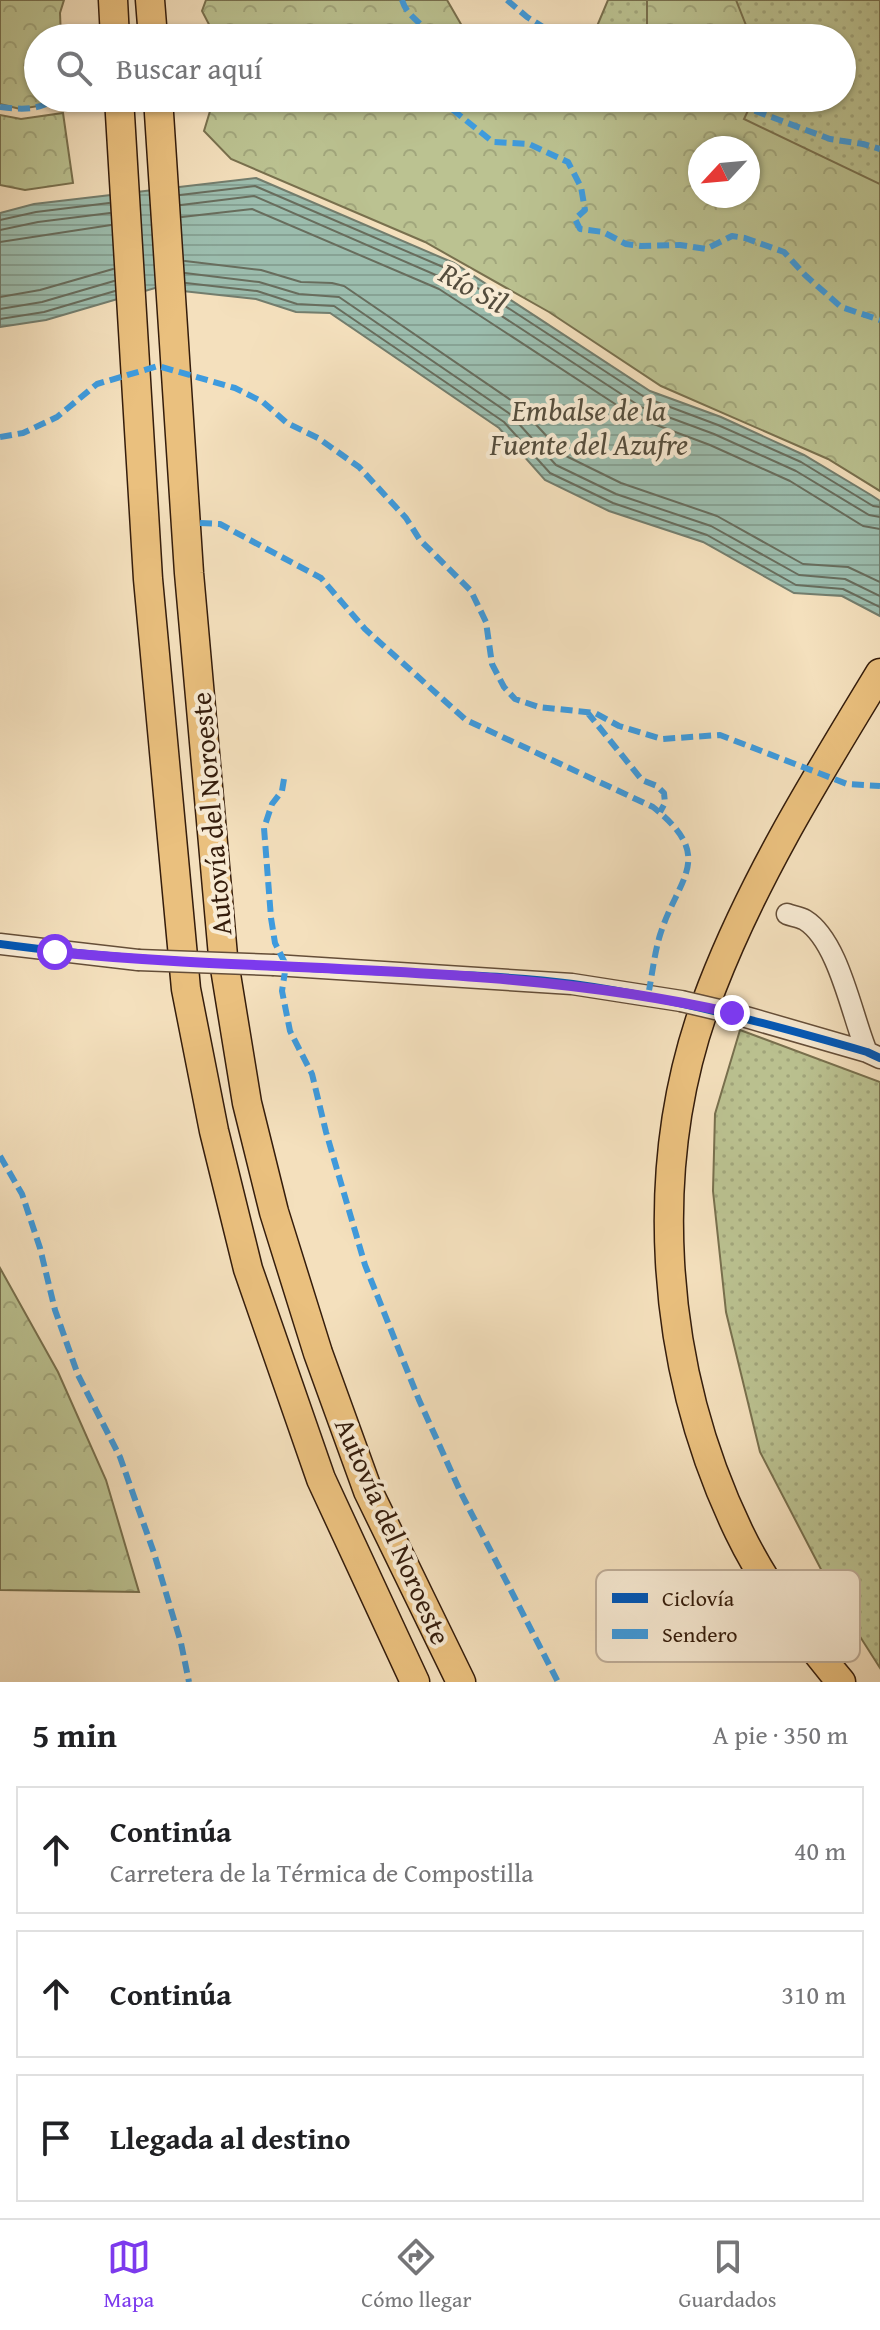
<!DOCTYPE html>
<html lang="es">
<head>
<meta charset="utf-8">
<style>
  body { margin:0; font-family:"Gentium Book Plus",serif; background:#f2f2f2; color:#202124 }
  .compass { position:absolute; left:688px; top:136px; width:72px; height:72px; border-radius:50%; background:#fff; box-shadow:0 2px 6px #0004; rotate:244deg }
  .stop { position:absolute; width:24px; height:24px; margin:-18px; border:6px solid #7c3aed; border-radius:50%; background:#fff }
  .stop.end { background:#7c3aed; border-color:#fff; box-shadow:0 2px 8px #0008 }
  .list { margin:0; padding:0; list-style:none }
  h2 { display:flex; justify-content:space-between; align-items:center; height:104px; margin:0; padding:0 32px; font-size:34px }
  h2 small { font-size:26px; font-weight:400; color:#757577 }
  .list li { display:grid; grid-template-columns:52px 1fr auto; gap:24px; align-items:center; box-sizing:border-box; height:128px; margin:0 16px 16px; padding:0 16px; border:2px solid #e0e0e0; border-radius:0px }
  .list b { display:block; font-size:30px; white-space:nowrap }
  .list p { margin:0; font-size:26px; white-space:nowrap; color:#757577 }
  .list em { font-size:26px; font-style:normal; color:#757577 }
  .icon { flex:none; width:44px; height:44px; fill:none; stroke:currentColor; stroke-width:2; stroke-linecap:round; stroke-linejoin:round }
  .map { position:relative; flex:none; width:880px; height:1682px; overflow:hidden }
  .search { position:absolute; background:#fff; box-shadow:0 2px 6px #0004; left:24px; right:24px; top:24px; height:88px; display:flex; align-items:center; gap:20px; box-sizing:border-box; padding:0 28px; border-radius:44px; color:#757577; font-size:30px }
  .sheet { height:536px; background:#fff }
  nav { display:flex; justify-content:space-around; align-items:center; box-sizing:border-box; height:112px; border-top:2px solid #e0e0e0; background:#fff; font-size:22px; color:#757577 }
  nav a { display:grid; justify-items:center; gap:4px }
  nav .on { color:#7c3aed }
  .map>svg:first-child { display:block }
</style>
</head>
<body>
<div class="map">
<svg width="880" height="1682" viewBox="0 0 880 1682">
  <defs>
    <pattern id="grass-dots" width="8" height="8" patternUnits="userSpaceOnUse" patternTransform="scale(2)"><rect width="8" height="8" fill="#bbc291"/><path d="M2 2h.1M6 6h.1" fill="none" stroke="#a1a67c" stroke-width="1.8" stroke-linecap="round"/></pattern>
    <pattern id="forest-crowns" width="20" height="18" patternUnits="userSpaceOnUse" patternTransform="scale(2)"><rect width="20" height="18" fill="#bbc291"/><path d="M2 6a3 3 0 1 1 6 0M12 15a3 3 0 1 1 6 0" fill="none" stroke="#a1a67c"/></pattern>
    <pattern id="water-rules" width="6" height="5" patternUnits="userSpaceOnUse" patternTransform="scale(2)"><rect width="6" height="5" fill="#9cbdae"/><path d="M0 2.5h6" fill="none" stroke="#87a294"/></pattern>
  </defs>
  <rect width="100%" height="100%" fill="#f4e0bd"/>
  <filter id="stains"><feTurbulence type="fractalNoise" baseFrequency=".0025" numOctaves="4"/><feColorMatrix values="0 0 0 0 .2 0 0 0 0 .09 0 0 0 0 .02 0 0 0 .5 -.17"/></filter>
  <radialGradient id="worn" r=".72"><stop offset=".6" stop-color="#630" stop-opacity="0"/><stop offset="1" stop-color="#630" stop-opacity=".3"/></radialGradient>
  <path fill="url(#grass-dots)" stroke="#78704e" stroke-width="2" d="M608 0H880V279L748 196V148H700L612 98H842V38H592Z
    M740 1030 880 1082V1668L838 1602 760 1452 726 1312 713 1191 715 1114Z"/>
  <path fill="url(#forest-crowns)" stroke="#78704e" stroke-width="2" fill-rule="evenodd" d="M0 0H64L60 13 61 38H38V98H63V102L20 109 0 104Z
    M206 0H447L469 38H216L202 11Z
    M647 0H736L751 38H636L647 26Z
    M214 98H754L744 119 880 184V491L828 459 661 386 549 312 425 242 231 159 204 131ZM700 148H748V196H700Z
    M63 113 73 183 25 190 0 185V115L21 119Z
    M0 1268 58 1372 106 1480 139 1592 0 1590Z"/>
  <path fill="url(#water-rules)" stroke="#737d6d" stroke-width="2" d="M256 178 454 263 650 391 721 417 804 455 871 495 880 501V616L842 596 794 593 703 542 609 511 545 480 499 428 330 313 296 312 256 299 155 288 46 320 0 327V213L34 204Z"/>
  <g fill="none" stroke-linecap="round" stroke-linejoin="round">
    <path stroke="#686d5d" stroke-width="2" d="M180 195 255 186 450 270 646 398 718 425 801 462 873 506 880 507
      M181 205 254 196 445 279 641 407 714 434 796 471 869 515 880 517
      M182 217 252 209 439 289 635 417 710 445 790 481 863 526 880 529
      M0 220 36 212 109 203
      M0 230 38 222 110 213
      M0 242 111 225
      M185 261 261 270 301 282 332 283 344 286 518 405 564 455 621 483 717 516 803 564 848 567 880 582
      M185 273 259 282 299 294 339 297 510 414 556 465 616 494 711 526 799 575 845 579 880 596
      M186 283 257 291 297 304 334 306 504 422 550 473 613 503 707 535 796 585 843 589 880 607
      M0 297 40 290 113 269
      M0 309 42 302 114 281
      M0 319 44 312 115 291"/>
    <g stroke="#654e38" stroke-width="23">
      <path id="minor" d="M787 914C792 916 800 917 805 920 839 941 852 1017 867 1052
        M0 944 138 960
        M274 965 572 984 681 1001
        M732 1013 867 1052 880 1058"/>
    </g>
    <g stroke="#351d0c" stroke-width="31">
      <path id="highway" d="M113 0 115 38
        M150 0 153 38
        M119 98 148 579 186 989 214 1131 248 1269 321 1479 415 1682
        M158 98 189 573 223 956 247 1103 274 1212 318 1353 368 1491 461 1682
        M841 1682C804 1638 764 1584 739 1532 659 1366 644 1160 712 987 755 876 818 775 880 673"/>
    </g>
    <use href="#minor" stroke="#f8ebd4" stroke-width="20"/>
    <use href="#highway" stroke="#eac07e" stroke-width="28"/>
    <g stroke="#654e38" stroke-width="23" stroke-linecap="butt">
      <path id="minor-bridge" d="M138 960 274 965
        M681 1001 732 1013"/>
    </g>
    <use href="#minor-bridge" stroke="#f8ebd4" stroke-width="20"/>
    <path stroke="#3e9bde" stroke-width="6" stroke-dasharray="12 6" stroke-linecap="butt" d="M402 0C407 17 424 24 433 38
      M507 0 527 17 561 38
      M612 38H618
      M438 98 493 142 529 144 568 162 581 187 585 210 575 219 580 229 603 232 626 244 641 246 680 245 706 249 732 236 745 238 784 252 805 275 841 307 880 320
      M721 98 830 139 863 144 880 149
      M0 107C26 110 36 110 60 98
      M0 437 23 433 57 417 97 384 158 366 235 388 263 402 287 423 318 438 359 467 406 518 420 540 471 591 486 622 492 664 504 687 515 699 539 707 595 713 619 726 662 739 720 735 847 784 880 786
      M200 523 220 524 321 578 365 629 466 720 653 807C717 858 678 877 660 935 654 955 652 976 648 996
      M587 712 642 780 657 786 664 793 665 803 660 812
      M284 779 282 791 272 804 264 828 271 918 275 943 286 965 282 991 290 1031 312 1074 326 1132 365 1265 419 1400 461 1493 558 1682
      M0 1156 22 1194 40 1248 55 1310 78 1375 120 1457 154 1553 181 1643 189 1682"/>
    <g stroke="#f8ebd4" stroke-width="13">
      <path id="cycleway" d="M0 944C130 962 261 965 392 972 452 975 513 976 573 984 674 998 770 1024 867 1052L880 1058"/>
    </g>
    <use href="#cycleway" stroke="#0057b8" stroke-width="8"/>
  </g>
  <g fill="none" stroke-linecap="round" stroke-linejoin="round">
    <path stroke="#7c3aed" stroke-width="10" d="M55 952C281 974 509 962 732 1013"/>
  </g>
  <g text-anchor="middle" stroke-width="8" stroke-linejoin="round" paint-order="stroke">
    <g font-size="28" fill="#351d0c" stroke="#f8ebd4">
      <text transform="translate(211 814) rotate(-95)" y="10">Autovía del Noroeste</text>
      <text transform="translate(393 1531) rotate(66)" y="10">Autovía del Noroeste</text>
    </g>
    <g font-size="30" font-style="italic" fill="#544d3d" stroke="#f8ebd4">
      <text transform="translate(473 288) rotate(29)" y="10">Río Sil</text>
      <text x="589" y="421">Embalse de la<tspan x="589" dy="34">Fuente del Azufre</tspan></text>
    </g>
  </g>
  <rect x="596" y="1570" width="264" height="92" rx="12" fill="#f8ebd4" stroke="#bead98" stroke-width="2"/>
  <rect x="612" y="1593" width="36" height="10" fill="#0057b8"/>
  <rect x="612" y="1629" width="36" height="10" fill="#3e9bde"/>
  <g font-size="22" fill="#351d0c">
    <text x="662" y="1606">Ciclovía</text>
    <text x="662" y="1642">Sendero</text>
  </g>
  <rect width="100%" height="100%" filter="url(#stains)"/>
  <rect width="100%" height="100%" fill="url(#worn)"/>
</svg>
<svg class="compass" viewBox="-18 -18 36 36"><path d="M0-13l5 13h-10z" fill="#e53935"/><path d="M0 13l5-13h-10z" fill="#757577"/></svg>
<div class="stop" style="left:55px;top:952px"></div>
<div class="stop end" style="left:732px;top:1013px"></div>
<div class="search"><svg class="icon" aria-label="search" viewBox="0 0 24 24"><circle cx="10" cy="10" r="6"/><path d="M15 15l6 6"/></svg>Buscar aquí</div>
</div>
<section class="sheet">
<h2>5 min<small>A pie · 350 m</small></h2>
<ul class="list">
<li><svg class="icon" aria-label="ahead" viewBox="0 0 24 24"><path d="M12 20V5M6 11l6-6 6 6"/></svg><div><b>Continúa</b><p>Carretera de la Térmica de Compostilla</p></div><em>40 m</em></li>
<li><svg class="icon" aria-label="ahead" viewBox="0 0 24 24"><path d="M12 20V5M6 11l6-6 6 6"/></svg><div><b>Continúa</b></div><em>310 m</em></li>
<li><svg class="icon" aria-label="arrive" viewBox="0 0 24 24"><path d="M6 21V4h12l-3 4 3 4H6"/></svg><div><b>Llegada al destino</b></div></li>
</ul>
</section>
<nav>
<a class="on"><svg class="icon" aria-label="map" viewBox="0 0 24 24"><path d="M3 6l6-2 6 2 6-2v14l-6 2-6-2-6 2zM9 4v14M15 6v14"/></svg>Mapa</a>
<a><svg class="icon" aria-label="directions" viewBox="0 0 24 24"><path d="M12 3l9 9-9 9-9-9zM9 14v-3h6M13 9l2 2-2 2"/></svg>Cómo llegar</a>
<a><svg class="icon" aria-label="saved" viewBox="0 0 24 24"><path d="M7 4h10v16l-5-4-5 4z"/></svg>Guardados</a>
</nav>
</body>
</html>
